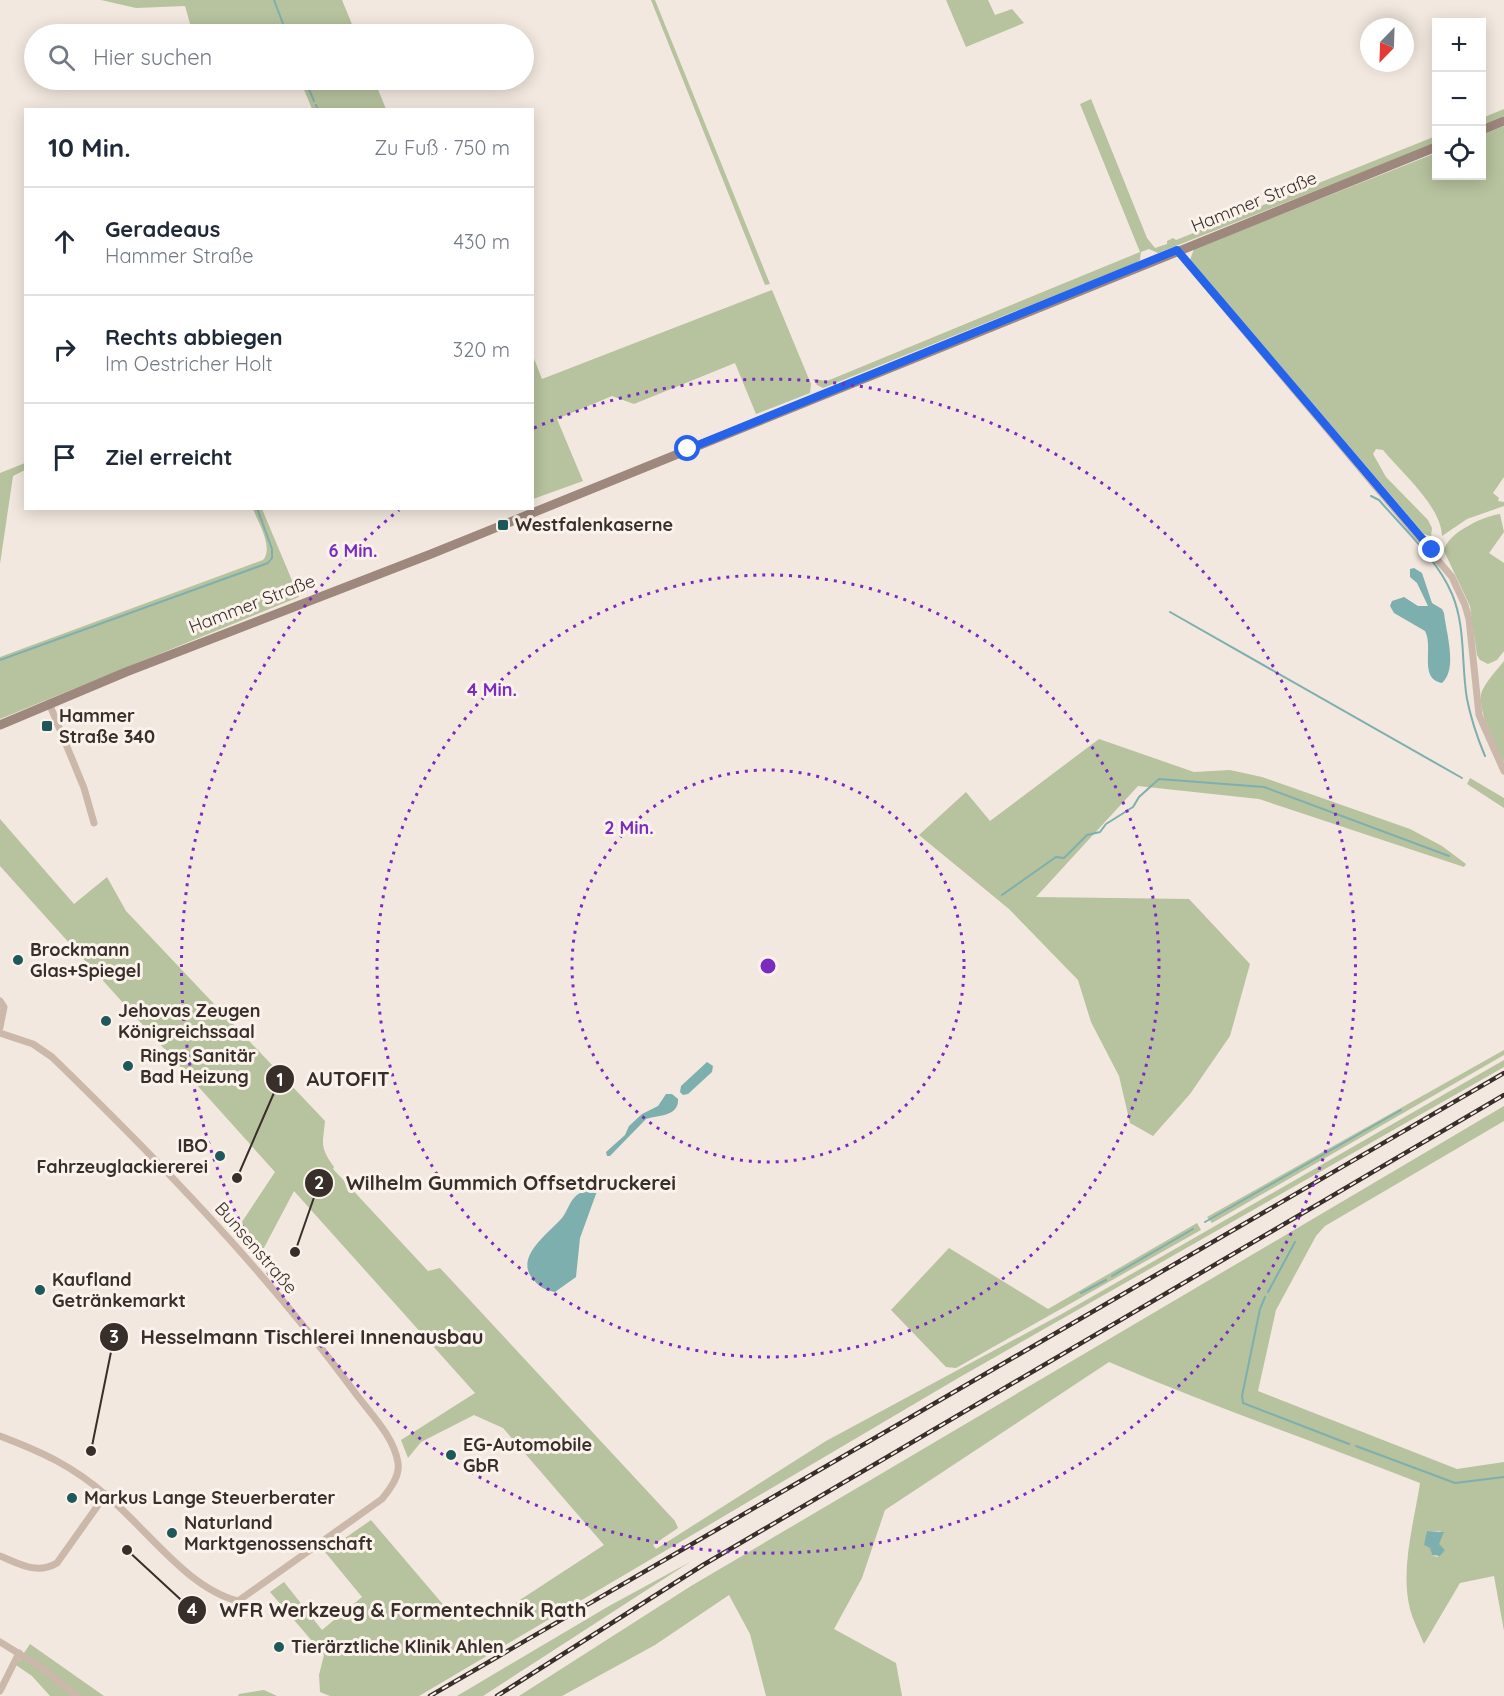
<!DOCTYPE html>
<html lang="de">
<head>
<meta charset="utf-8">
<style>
  body { margin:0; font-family:Quicksand,sans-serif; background:#f6f6f7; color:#1f2937 }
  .controls { position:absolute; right:18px; top:18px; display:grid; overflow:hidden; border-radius:0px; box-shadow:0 3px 15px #0003 }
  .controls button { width:54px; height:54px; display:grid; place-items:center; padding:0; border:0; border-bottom:2px solid #e0e1e3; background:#fff; color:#1f2937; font:30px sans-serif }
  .compass { position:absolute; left:1360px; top:18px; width:54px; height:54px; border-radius:50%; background:#fff; box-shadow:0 3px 15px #0003; rotate:203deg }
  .stop { position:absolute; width:18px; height:18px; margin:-14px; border:4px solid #2563eb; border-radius:50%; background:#fff }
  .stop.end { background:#2563eb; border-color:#fff; box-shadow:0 2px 6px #0008 }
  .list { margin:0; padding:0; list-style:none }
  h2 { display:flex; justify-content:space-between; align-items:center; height:78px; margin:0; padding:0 24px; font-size:26px }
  h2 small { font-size:20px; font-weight:400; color:#747a83 }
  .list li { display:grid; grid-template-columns:39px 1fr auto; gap:18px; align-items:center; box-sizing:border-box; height:108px; padding:0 24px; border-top:2px solid #e0e1e3 }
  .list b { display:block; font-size:22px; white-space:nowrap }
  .list p { margin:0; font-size:20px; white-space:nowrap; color:#747a83 }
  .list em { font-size:20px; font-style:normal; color:#747a83 }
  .icon { flex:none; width:33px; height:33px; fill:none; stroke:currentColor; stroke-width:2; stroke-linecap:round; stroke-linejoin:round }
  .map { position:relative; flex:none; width:1504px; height:1696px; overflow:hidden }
  .search { position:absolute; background:#fff; box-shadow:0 3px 15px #0003; left:24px; top:24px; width:510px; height:66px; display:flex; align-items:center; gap:15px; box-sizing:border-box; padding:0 21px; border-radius:33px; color:#747a83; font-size:22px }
  .panel { position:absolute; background:#fff; box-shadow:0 3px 15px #0003; left:24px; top:108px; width:510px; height:402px; border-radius:0px }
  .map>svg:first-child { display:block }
</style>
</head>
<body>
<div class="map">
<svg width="1504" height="1696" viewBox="0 0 1504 1696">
  <rect width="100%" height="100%" fill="#f2e8df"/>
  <path fill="#b7c29e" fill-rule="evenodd" d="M101 0H342L356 34H252L250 29 193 34 185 6 136 8Z
    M651 0H655L770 284 765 285Z
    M946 0H988L995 15 1012 9 1024 23 966 47Z
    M300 80H374L386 109H312Z
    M1091 99 1147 238 1155 248 1167 244V241L1173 238 1176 240 1436 136V143L1158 253 1149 249 1141 252 1140 260 1136 263 823 388 817 385 813 379 827 381 1140 252 1080 104Z
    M1504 109V116L1482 125V118Z
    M1504 126V477L1493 493 1499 498 1498 501 1504 502V506L1467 519 1442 536C1441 506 1402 473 1383 450L1376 449 1373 454 1386 477 1428 520 1432 528 1431 536 1424 534 1190 260 1194 249 1436 153V176H1482V135Z
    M772 290 811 384 810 393 756 414 735 363 634 404 612 396 557 419 583 481 533 499V356L542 379Z
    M25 463V470L13 476 0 564V473Z
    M253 509H262L299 597 0 719V657L263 560C274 548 258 522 253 509Z
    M1500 514 1504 532 1489 553 1504 563V651L1497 660 1488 664 1480 660 1477 655 1470 606 1444 551C1446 534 1483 516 1500 514Z
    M1504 661V762C1495 747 1476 708 1482 691 1487 680 1497 670 1504 661Z
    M1099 739 1194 772 1230 770 1262 777 1410 829 1442 846 1466 864 1464 867 1259 799 1138 786 1036 897 1189 899 1250 964 1230 1036 1190 1094 1153 1136 1130 1123 1119 1076 1091 1022 1078 980 1009 909 919 835 966 792 990 821Z
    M1470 778 1504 798V808L1467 784Z
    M0 819 74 904 107 877 126 911 325 1121C323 1144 319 1146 334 1167L333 1169 428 1271 440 1268 675 1521 678 1528 653 1545 656 1549 826 1441 1060 1315 1504 1060V1067L960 1377 419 1696H330L320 1692 319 1675 324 1655 270 1592 284 1582 322 1630 362 1597 325 1552 371 1520 458 1622 487 1607 497 1615 604 1545 503 1428 474 1415 421 1442 408 1458 401 1440 475 1393 294 1191 257 1261 234 1234 275 1172 0 866Z
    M1504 1050V1055L1212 1223 1207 1217Z
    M1504 1106V1121L1325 1226 1316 1236 1276 1310 1258 1391 1457 1469 1504 1462V1631L1494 1576 1460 1583 1424 1644C1419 1632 1413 1620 1410 1609 1400 1569 1414 1523 1420 1483 1316 1442 1211 1406 1109 1362L885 1510 862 1578 834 1629 896 1663 902 1696H766L750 1634 729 1595 655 1645 562 1696H519L691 1586ZM1428 1531H1441L1438 1545 1445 1550 1437 1557 1432 1555Z
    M1197 1223 1201 1230 956 1368 946 1367 891 1310 949 1248 1048 1309Z
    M690 1562 483 1696H457L609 1606Z
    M30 1644 104 1696H50L32 1676 16 1665Z
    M264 1690 277 1696H238L239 1694Z"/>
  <path fill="#7eafaf" d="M1414 568 1422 573 1432 603 1442 609 1444 613C1446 632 1458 669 1442 683 1418 679 1434 647 1425 631L1394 613 1390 606 1392 601 1404 597 1418 606H1428L1417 583 1410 577V569Z
    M707 1062 713 1066 712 1072 688 1094 683 1095 680 1092 681 1086Z
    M666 1094H672L678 1099C679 1117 657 1115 646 1119L610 1156H607L606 1152 625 1135 629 1126 642 1114 658 1106Z
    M599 1175 600 1183 580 1238 576 1277 555 1292C545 1290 539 1287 532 1278 515 1256 549 1233 562 1218 567 1212 569 1203 574 1198 583 1188 592 1192 595 1176Z
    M1427 1531 1444 1532 1439 1544 1445 1550 1440 1556 1432 1555 1430 1548 1424 1545Z"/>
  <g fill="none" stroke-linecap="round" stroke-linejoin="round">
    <path stroke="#7eafaf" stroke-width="2" d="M274 0 287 34
      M305 80 314 101
      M316 105 318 110
      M1371 496 1379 500C1404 529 1437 559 1452 594 1466 627 1461 664 1467 699 1471 719 1477 737 1485 756
      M1170 612 1462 778
      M0 660 268 563 272 558V549L257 508
      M1002 895 1056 857 1064 858 1087 835 1100 832 1106 824 1133 807 1139 797 1159 779 1264 787 1449 856
      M1205 1222 1401 1110
      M1112 1276 1193 1229
      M1268 1292 1295 1242
      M1081 1293 1106 1280
      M1265 1297 1260 1309 1242 1396 1243 1403 1349 1444
      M1356 1446 1455 1483 1504 1477"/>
    <path stroke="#cbb8aa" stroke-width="7" d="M1177 251 1452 577 1465 605 1469 619 1479 715 1504 771
      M49 703 84 788 94 823
      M0 1001 4 1007 0 1027
      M0 1033 33 1044 52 1057C159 1161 264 1269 353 1390 369 1412 394 1436 398 1463 400 1476 390 1489 382 1499L238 1601C187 1588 147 1529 107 1496 73 1466 42 1452 0 1436
      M0 1556C20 1564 37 1575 57 1563L106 1494
      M0 1642 39 1666 77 1696
      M0 1691 19 1653"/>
    <path stroke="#9e877c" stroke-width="9" d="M1482 130 1504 121
      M0 725 126 672 431 554 1436 147"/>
    <g stroke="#382e2a" stroke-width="4.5">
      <path id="rail" d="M430 1696 1504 1073
        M497 1696 703 1565 1504 1095"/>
    </g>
    <use href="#rail" stroke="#faf2eb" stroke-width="2" stroke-dasharray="7" stroke-linecap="butt"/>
  </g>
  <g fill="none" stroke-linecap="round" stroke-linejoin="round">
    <path stroke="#2563eb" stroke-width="8" d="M688 449 1177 250 1432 550"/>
  </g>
  <g fill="none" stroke="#7b2cbf" stroke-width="3" stroke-dasharray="3 6">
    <circle cx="768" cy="966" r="196"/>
    <circle cx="768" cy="966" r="391"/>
    <path d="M534 428A587 587 0 1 1 399 510"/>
  </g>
  <g fill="#1f585a" stroke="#faf2eb" stroke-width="2">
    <rect x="497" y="519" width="12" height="12" rx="3"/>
    <rect x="41" y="720" width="12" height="12" rx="3"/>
    <circle cx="18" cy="960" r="6"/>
    <circle cx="106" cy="1021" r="6"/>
    <circle cx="128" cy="1066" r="6"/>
    <circle cx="220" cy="1156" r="6"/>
    <circle cx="40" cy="1290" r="6"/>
    <circle cx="451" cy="1455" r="6"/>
    <circle cx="72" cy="1498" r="6"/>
    <circle cx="172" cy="1533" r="6"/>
    <circle cx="279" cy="1647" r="6"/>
  </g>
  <g text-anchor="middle" stroke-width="6" stroke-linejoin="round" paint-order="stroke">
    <g font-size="18" fill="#382e2a" stroke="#faf2eb">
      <text transform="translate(1254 202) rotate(-22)" y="6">Hammer Straße</text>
      <text transform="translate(252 604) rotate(-21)" y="6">Hammer Straße</text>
      <text transform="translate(256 1248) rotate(49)" y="6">Bunsenstraße</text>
    </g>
    <g font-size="18" font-weight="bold" fill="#382e2a" stroke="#faf2eb" text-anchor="start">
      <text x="515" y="531">Westfalenkaserne</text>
      <text x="59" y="722">Hammer<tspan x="59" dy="21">Straße 340</tspan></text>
      <text x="30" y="956">Brockmann<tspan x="30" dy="21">Glas+Spiegel</tspan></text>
      <text x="118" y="1017">Jehovas Zeugen<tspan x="118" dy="21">Königreichssaal</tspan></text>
      <text x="140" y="1062">Rings Sanitär<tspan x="140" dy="21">Bad Heizung</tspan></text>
      <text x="208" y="1152" text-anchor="end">IBO<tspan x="208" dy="21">Fahrzeuglackiererei</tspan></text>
      <text x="52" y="1286">Kaufland<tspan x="52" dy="21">Getränkemarkt</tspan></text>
      <text x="463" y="1451">EG-Automobile<tspan x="463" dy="21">GbR</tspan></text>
      <text x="84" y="1504">Markus Lange Steuerberater</text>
      <text x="184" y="1529">Naturland<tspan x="184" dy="21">Marktgenossenschaft</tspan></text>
      <text x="291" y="1653">Tierärztliche Klinik Ahlen</text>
    </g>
  </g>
  <circle cx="768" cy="966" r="9" fill="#7b2cbf" stroke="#faf2eb" stroke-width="3"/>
  <g font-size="18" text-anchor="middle" font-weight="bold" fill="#7b2cbf" stroke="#faf2eb" stroke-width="6" stroke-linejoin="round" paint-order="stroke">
    <text x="353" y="557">6 Min.</text>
    <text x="492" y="696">4 Min.</text>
    <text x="629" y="834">2 Min.</text>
  </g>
  <path fill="none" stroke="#382e2a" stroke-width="2" d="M237 1178L280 1079M295 1252L319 1183M91 1451L114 1337M127 1550L192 1610"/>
  <g fill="#382e2a" stroke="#faf2eb" stroke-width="2">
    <circle cx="237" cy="1178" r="6"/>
    <circle cx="295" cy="1252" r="6"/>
    <circle cx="91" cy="1451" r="6"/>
    <circle cx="127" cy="1550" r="6"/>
    <circle cx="280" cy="1079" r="15"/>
    <circle cx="319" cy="1183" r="15"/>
    <circle cx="114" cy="1337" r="15"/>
    <circle cx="192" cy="1610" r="15"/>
  </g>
  <g font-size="18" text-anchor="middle" font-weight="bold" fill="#fff">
    <text x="280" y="1086">1</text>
    <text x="319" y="1189">2</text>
    <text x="114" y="1343">3</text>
    <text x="192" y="1616">4</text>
  </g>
  <g font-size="20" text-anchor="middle" font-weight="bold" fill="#382e2a" stroke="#faf2eb" stroke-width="6" stroke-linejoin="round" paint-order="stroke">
    <text x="348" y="1086">AUTOFIT</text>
    <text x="511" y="1190">Wilhelm Gummich Offsetdruckerei</text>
    <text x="312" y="1344">Hesselmann Tischlerei Innenausbau</text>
    <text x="403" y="1617">WFR Werkzeug &amp; Formentechnik Rath</text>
  </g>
</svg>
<div class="controls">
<button>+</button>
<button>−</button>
<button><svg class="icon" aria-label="locate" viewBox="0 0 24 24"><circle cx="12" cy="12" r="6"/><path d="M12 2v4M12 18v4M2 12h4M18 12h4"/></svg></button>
</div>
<svg class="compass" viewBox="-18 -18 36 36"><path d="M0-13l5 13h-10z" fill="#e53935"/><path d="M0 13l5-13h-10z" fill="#747a83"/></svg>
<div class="stop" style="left:688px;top:449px"></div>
<div class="stop end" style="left:1432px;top:550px"></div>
<div class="search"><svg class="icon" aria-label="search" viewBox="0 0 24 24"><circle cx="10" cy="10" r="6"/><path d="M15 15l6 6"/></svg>Hier suchen</div>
<section class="panel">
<h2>10 Min.<small>Zu Fuß · 750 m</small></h2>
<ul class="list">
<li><svg class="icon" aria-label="ahead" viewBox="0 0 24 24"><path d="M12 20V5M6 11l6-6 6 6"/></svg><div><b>Geradeaus</b><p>Hammer Straße</p></div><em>430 m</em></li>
<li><svg class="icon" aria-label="right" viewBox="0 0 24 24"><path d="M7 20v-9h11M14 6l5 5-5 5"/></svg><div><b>Rechts abbiegen</b><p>Im Oestricher Holt</p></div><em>320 m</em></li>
<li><svg class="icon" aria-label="arrive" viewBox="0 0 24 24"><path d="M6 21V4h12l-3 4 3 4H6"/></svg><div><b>Ziel erreicht</b></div></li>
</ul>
</section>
</div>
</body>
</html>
